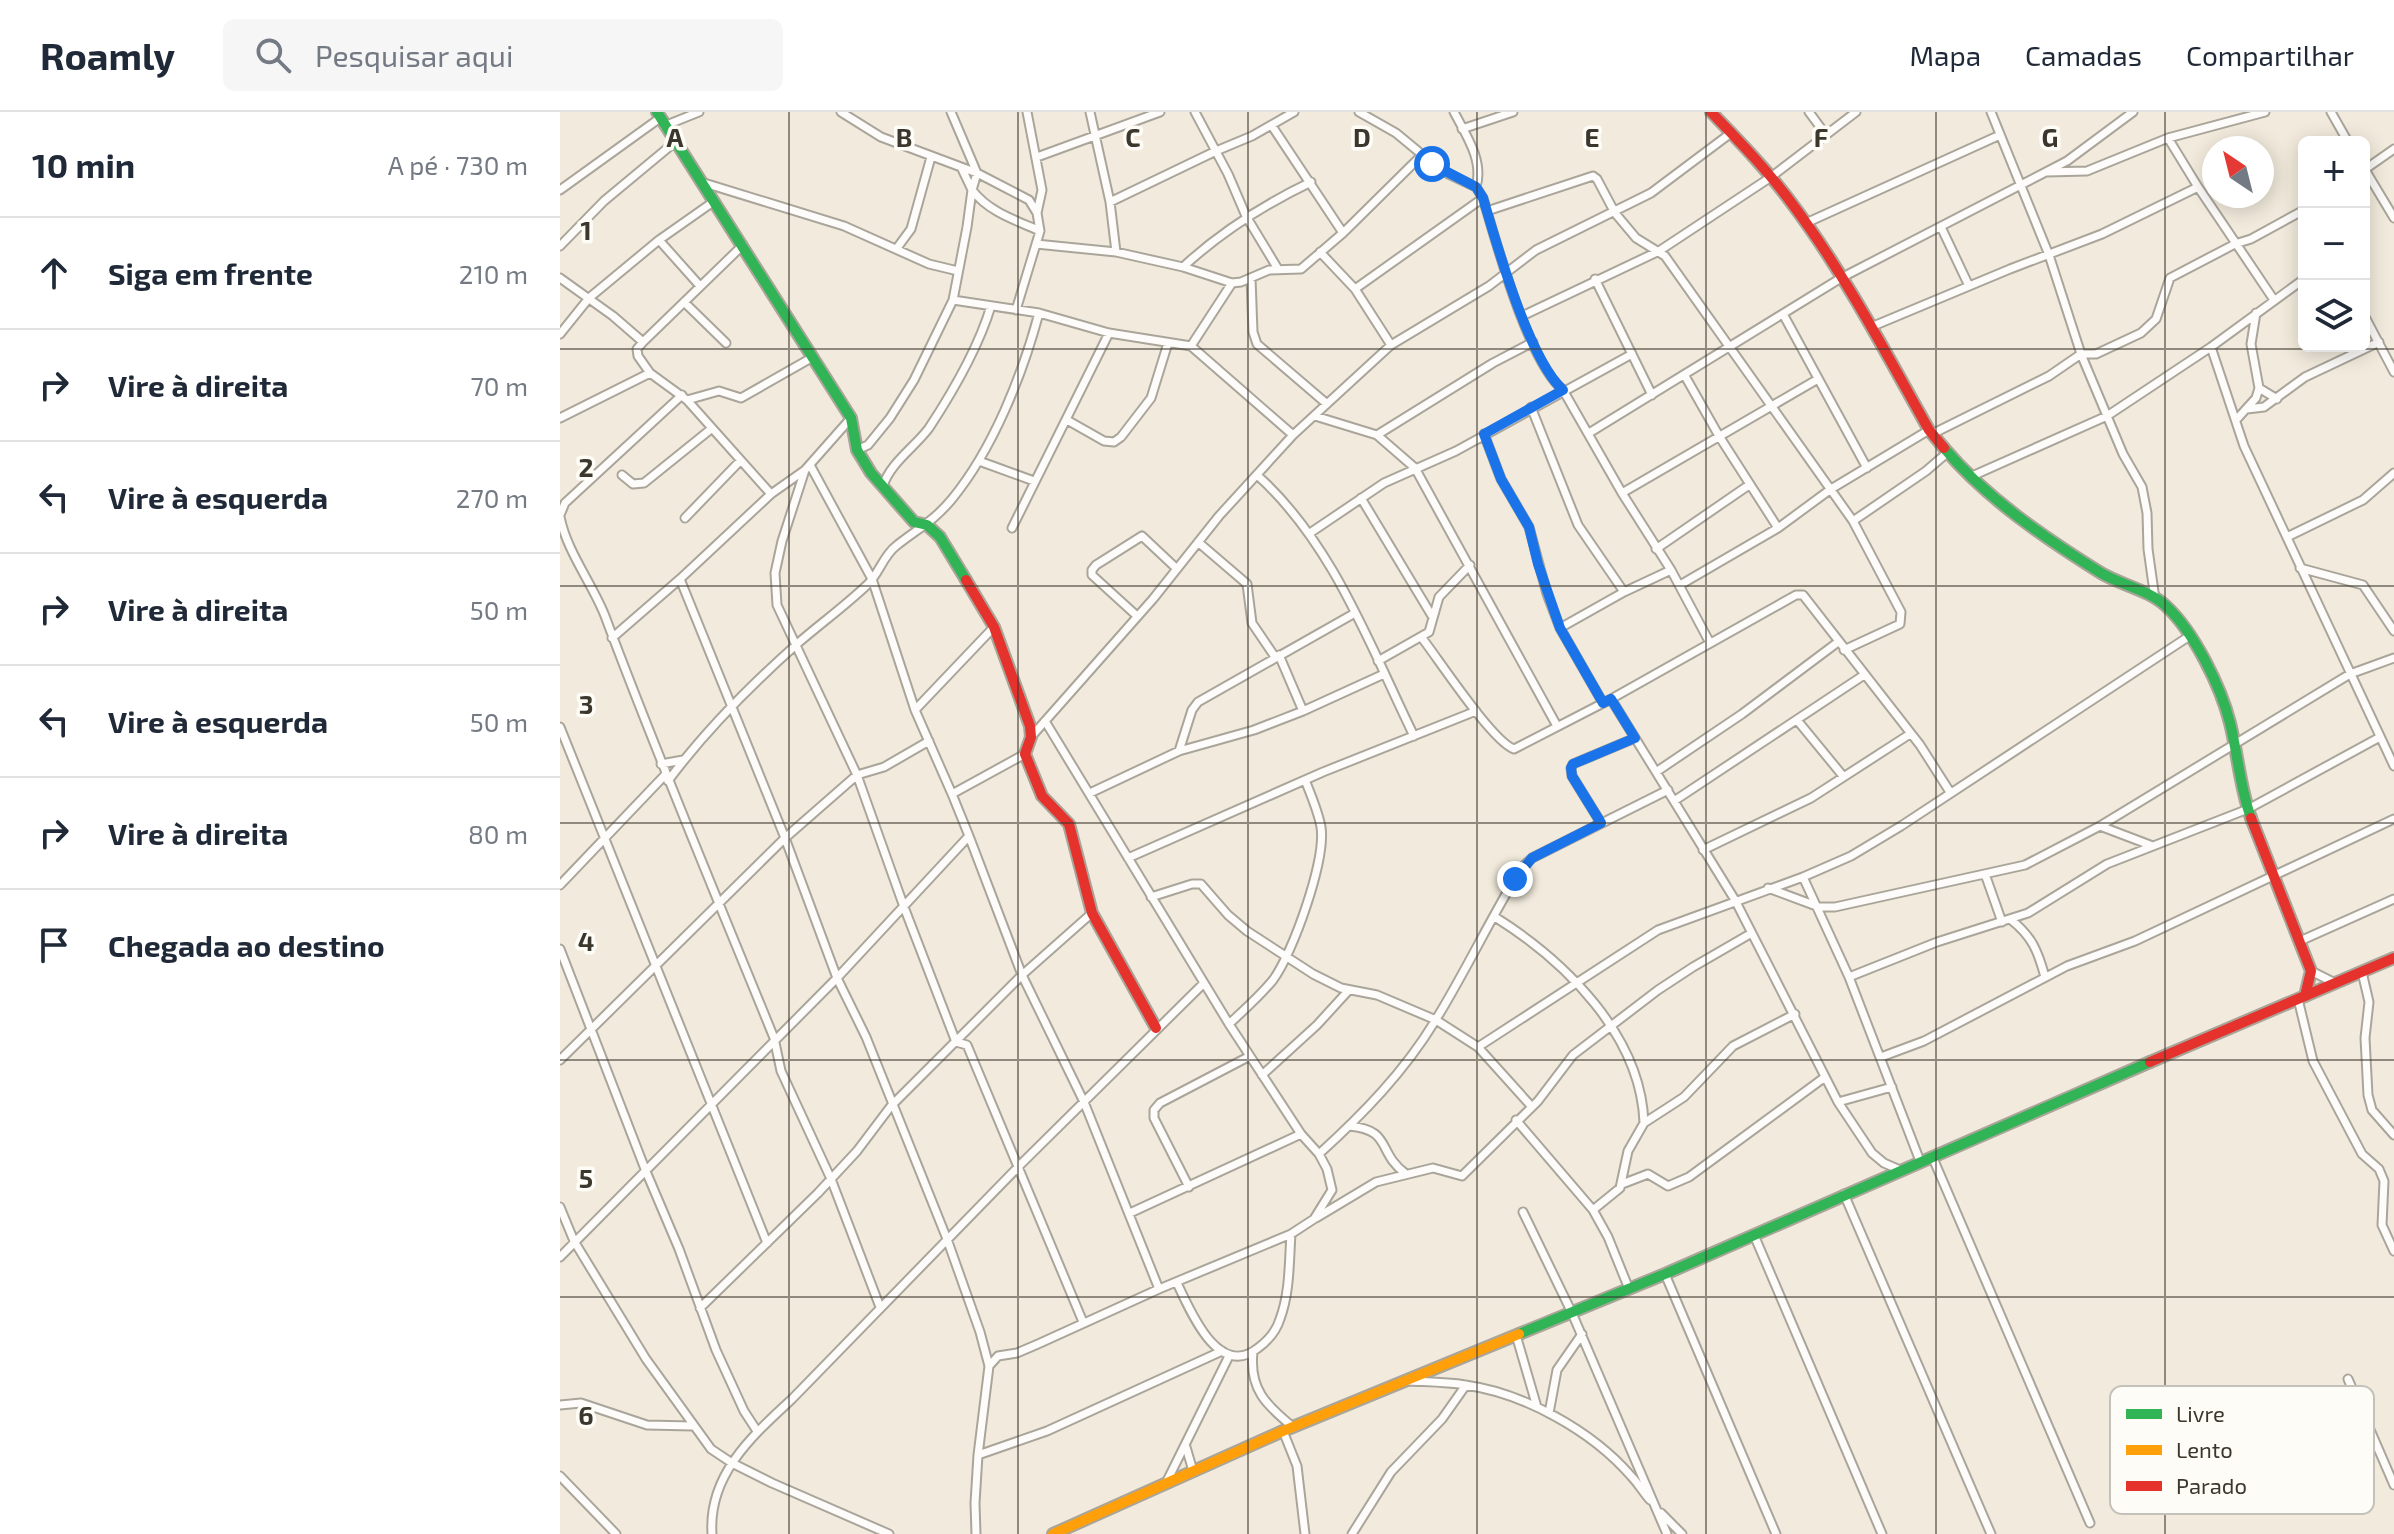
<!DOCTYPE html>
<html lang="pt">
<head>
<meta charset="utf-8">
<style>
  body { margin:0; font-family:"Exo 2",sans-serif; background:#f6f6f7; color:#1f2937 }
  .controls { position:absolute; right:24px; top:24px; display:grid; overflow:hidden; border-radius:12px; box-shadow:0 4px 20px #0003 }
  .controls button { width:72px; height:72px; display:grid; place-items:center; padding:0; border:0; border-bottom:2px solid #e0e1e3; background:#fff; color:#1f2937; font:40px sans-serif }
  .compass { position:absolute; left:1642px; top:24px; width:72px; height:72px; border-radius:50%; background:#fff; box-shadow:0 4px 20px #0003; rotate:325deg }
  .stop { position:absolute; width:24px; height:24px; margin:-18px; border:6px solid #1a73e8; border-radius:50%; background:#fff }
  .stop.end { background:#1a73e8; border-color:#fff; box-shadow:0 2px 8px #0008 }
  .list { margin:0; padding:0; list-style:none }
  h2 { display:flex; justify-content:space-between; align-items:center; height:104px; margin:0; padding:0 32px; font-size:34px }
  h2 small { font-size:26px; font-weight:400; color:#747a83 }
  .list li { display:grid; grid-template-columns:52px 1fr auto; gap:24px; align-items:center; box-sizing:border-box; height:112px; padding:0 32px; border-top:2px solid #e0e1e3 }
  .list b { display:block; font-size:30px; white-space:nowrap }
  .list em { font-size:26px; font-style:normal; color:#747a83 }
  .icon { flex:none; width:44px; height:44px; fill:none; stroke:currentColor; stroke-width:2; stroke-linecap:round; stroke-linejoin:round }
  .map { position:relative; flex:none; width:1834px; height:1422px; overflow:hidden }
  header { display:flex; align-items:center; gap:48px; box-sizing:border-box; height:112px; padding:0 40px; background:#fff; border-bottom:2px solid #e0e1e3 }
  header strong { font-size:38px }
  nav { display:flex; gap:44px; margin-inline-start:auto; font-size:28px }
  .search { width:560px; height:72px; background:#f6f6f7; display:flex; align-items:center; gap:20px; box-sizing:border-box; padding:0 28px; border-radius:12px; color:#747a83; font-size:30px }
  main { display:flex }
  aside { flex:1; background:#fff }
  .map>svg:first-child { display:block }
</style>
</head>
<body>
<header>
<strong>Roamly</strong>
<div class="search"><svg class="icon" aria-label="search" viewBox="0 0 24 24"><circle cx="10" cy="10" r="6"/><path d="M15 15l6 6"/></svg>Pesquisar aqui</div>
<nav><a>Mapa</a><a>Camadas</a><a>Compartilhar</a></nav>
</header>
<main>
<aside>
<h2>10 min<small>A pé · 730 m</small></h2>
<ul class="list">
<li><svg class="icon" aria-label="ahead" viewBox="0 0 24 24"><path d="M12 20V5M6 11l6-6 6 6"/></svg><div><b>Siga em frente</b></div><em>210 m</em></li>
<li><svg class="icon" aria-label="right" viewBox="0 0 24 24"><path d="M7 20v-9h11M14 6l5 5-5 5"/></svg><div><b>Vire à direita</b></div><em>70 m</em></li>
<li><svg class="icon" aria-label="left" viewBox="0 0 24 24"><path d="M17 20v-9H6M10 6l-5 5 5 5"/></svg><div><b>Vire à esquerda</b></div><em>270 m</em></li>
<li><svg class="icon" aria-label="right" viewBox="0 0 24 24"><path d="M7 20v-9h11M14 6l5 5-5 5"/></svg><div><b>Vire à direita</b></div><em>50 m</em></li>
<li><svg class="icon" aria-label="left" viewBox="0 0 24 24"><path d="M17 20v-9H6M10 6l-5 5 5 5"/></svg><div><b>Vire à esquerda</b></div><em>50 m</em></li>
<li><svg class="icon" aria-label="right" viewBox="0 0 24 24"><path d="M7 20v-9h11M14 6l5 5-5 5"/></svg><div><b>Vire à direita</b></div><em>80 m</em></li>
<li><svg class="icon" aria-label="arrive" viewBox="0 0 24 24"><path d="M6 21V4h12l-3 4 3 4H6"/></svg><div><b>Chegada ao destino</b></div></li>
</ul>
</aside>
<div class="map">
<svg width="1834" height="1422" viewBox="0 0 1834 1422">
  <rect width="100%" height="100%" fill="#f2ebdd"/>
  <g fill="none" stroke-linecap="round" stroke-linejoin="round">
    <g stroke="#aaa59a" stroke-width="11">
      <path id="street" d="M281 0 321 25 417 61 469 88 477 101 480 119 456 198
        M391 0 417 61 412 78C429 100 455 108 480 119
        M467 0 482 78 477 101
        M530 0 550 90 556 140
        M635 0 668 62 686 104 718 157
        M799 0 836 21 882 59 916 75 923 86C937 133 968 249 1003 278L1062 381 1111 458 1150 531
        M894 0C906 23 924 49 916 75
        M1249 0 1266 23
        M1431 0 1489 143 1521 242 1563 342 1582 375 1587 401 1588 437 1595 487
        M1771 0 1788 30
        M104 14 139 0
        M712 14 783 121
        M902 17 953 0
        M1608 26 1705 0
        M477 45 600 0
        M1804 56 1834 106
        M1804 58 1834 37
        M1486 60 1527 59 1608 26 1638 75 1714 188
        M141 70 284 114 369 152 398 159
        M0 78 100 6
        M550 90 656 39 692 24 734 0
        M927 99 1033 64 1037 67 1055 101 1076 126 1105 144 1293 409 1341 500 1340 512 1284 538
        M1246 111 1440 23
        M1381 115 1409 174
        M99 128 140 174
        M476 132 556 140 623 155 672 171 681 170 709 158 741 157 783 121 863 42
        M183 133 83 230 77 237 78 244 90 261 127 288 211 382
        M0 134 44 89 115 30
        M337 136 351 117 371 45
        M760 140 795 177 831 233
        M623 155C662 119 703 93 751 70
        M0 166 53 204 83 230
        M691 166 693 220 697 232 767 292
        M1035 167 1092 283
        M795 177 923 86
        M393 188 479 201 549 221 631 234 733 323
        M124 190 166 231
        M1223 202 1307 356
        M1804 203 1834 260
        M962 204 1099 139 1211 65 1296 0
        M1311 215 1450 157 1542 122 1638 75
        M0 222 29 186 99 128 153 90
        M631 234 672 171
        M1651 235 1684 334 1834 654
        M1125 264 1159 324 1218 416
        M1699 276 1717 287
        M127 288 159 279 181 286 253 245
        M971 295 1018 413 1064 480
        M1687 297 1704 295 1745 265 1819 230
        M755 304 817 323 855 356 997 614
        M0 306 90 261
        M291 306 245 358 222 429 215 461 217 493 297 663 344 795 396 930 407 933 523 1210
        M507 308 544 329 554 330 561 325 591 286 608 231
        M1676 308 1696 286 1699 276 1691 232 1696 201
        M1029 321 1281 166 1507 49 1573 0
        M924 322 941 367 969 415 987 482 1000 516 1043 591
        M1372 322 1489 264 1521 242H1536L1581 221 1596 207 1610 166 1675 132 1691 127 1744 98
        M817 323 933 251 973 230
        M297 338 308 333 330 306 354 268 393 188 407 115 412 78 402 57
        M419 349 474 369
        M250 353 312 467 355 598 392 682
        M62 363 73 372 84 371 151 317
        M697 363C773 431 810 534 854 624
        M1410 365 1547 304 1651 235 1744 167
        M323 374C330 351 355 335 369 316 394 278 418 237 431 194
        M1062 381 1258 267
        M801 386 872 504
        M0 403 5 391 122 283
        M0 405C7 440 32 471 45 504 98 646 157 786 214 926L221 959 271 1067 320 1195
        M125 406 180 349
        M1293 409 1366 359 1387 341
        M452 416 549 221
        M750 421 824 371 896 339 1072 242
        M1727 425 1803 388 1834 361
        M638 430 687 472 692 511 715 545
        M1096 437 1189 373
        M1740 456 1803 473 1834 519
        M120 467 225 726 277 866 306 925 387 1127 420 1220 429 1254 418 1343
        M1120 473 1218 416 1271 377 1369 318
        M577 504 532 463V458L536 453 582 424 616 456
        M1000 516 1064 480 1111 458
        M52 526 120 467 211 382 245 358
        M862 526C879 548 932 629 954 637L1051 587 1236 483H1243L1360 633 1390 680
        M719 543 743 599
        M818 549 869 520 879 485 910 453
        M1051 587 1175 788 1278 990 1312 1041 1324 1051 1340 1058
        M355 598 434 515
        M1237 608 1283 664
        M0 615 207 1131
        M471 625 593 487 659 404 733 323 831 233 929 174 976 138 1091 81 1171 21
        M619 639 632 598 638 590 795 501
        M101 652 123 648
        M1096 660 1182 602 1278 530
        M108 669C145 619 191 573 237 532 260 512 285 494 307 473 319 462 323 444 336 434 357 417 373 410 392 387 433 337 462 264 479 201
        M530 681 619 639 694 618 743 599 824 562
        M1114 689 1304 563
        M1041 711 1012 664 1011 656 1013 652 1075 626
        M1540 714 1590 733
        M409 724 462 863 524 990 599 1177
        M1143 738 1251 686 1350 622
        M568 746 763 660 916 599
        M1425 762 1442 810
        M1243 765 1289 865 1360 1049
        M0 773 105 663
        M1208 776 1259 795H1275L1465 753 1540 714 1790 562 1834 546
        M591 785 632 772H641L668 803 687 819 753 862 781 876 817 883 876 908 918 935 972 995
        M935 805C1005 849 1081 923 1084 1011
        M1450 807C1472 824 1478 839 1485 865
        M1740 829 1834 787
        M0 837 85 1057 119 1137 156 1238 184 1299 197 1319
        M1751 859 1775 871
        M1802 860 1809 890 1805 926 1808 983 1812 998 1834 1023
        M1289 865 1377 830 1468 801 1547 752 1688 697 1820 625
        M1738 887 1753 949 1802 1042 1819 1057 1824 1069 1822 1113 1834 1139
        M669 912C684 898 700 884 713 868 733 841 766 748 761 715 758 699 751 683 745 668
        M918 935 1098 818 1243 765 1291 744 1341 714 1628 525
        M1321 945 1364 929 1507 854 1575 829 1834 707
        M0 948 225 726 297 663 324 655 369 629
        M702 963 757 913 789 878
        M1278 990 1332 975
        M956 1008 1033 1098 1048 1125 1069 1177
        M789 1014C833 1018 816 1040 846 1062
        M759 1042C803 1002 844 960 875 909 906 859 931 805 962 755L972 746 1108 678
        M1372 1044 1530 1411
        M1062 1072 1088 1062 1108 1074 1129 1065 1265 965
        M629 1075 594 1006V998L600 991 690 944
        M1284 1082 1431 1422
        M0 1095 14 1129 86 1247 151 1337 172 1351 212 1371 329 1422
        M1033 1098 1060 1076 1068 1039 1084 1011 1124 985 1173 934 1235 902
        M963 1100 1012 1201 1107 1422
        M570 1101 741 1022
        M756 1106 816 1070 873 1056 902 1064 978 989 1013 943 1098 878 1133 855 1190 822
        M1194 1123 1322 1422
        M0 1145 277 866 409 724 392 682 465 642
        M1105 1162 1216 1422
        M617 1171C630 1198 658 1268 698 1236 709 1228 716 1220 720 1207 730 1180 729 1151 731 1122
        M140 1196 258 1081 297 1039 331 994 462 863 532 801
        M956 1223 977 1295
        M693 1240C689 1277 706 1293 733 1315
        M429 1254 438 1244 457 1241 478 1232 599 1177 731 1122 754 1107 772 1078 767 1057 759 1042 741 1022 669 912 485 609
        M1788 1267 1834 1373
        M849 1269C868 1270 887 1270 905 1273 964 1281 1032 1319 1071 1364 1078 1371 1083 1380 1090 1388
        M0 1293 21 1291 87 1313 132 1314
        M989 1301 997 1258 1022 1222
        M723 1319 737 1354 745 1422
        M626 1335 633 1359
        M0 1364 56 1422
        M606 1371 669 1244
        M1101 1401 1122 1422
        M152 1422C148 1363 192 1324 232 1287L459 1054 644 871
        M416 1422 415 1391 418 1343 487 1319 662 1239
        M792 1422 831 1360 882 1307 906 1273"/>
    </g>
    <g stroke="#aaa59a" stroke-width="14">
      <path id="fast" d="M97 0 291 306 297 338 311 361 354 410 367 413 380 425 406 468
        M1384 336C1427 387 1485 426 1541 461 1561 473 1589 478 1606 494 1634 520 1661 575 1670 611 1678 643 1680 676 1691 706
        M959 1222 1105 1162 1590 950"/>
    </g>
    <g stroke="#aaa59a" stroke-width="14">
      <path id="slow" d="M493 1422 723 1319 959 1222"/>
    </g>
    <g stroke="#aaa59a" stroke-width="14">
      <path id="jam" d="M1151 0C1181 31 1211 62 1236 97 1287 166 1327 243 1369 318L1384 336
        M406 468 434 515 470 614 471 625 465 642 482 684 509 712 532 801 596 916
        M1691 706 1751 859 1745 884
        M1590 950 1834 846"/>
    </g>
    <use href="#street" stroke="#fdfcfa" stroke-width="7"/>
    <use href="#fast" stroke="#30b455" stroke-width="10"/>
    <use href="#slow" stroke="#ff9f0a" stroke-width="10"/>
    <use href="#jam" stroke="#e5322d" stroke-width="10"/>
  </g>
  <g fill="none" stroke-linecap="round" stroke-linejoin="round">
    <path stroke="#1a73e8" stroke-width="10" d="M872 52 916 75 923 86C937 133 969 248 1003 278L924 322 941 367 969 415 978 452 1000 516 1043 591 1051 587 1075 626 1013 652 1011 656 1012 664 1041 711 972 746 955 767"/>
  </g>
  <path fill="none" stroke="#3c372d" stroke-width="2" stroke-opacity="0.55" d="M229 0V1422M458 0V1422M688 0V1422M917 0V1422M1146 0V1422M1376 0V1422M1605 0V1422M0 237H1834M0 474H1834M0 711H1834M0 948H1834M0 1185H1834"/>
  <rect x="1550" y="1274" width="264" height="128" rx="12" fill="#fefcf7" stroke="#c4c1ba" stroke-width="2"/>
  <rect x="1566" y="1297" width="36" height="10" fill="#30b455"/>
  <rect x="1566" y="1333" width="36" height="10" fill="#ff9f0a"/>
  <rect x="1566" y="1369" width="36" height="10" fill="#e5322d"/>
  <g font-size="22" fill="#3c372d">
    <text x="1616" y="1310">Livre</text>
    <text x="1616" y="1346">Lento</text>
    <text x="1616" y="1382">Parado</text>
  </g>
  <g font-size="26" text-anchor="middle" font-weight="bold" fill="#3c372d" stroke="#fefcf7" stroke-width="7" stroke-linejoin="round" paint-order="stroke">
    <text x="115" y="35">A</text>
    <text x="344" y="35">B</text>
    <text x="573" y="35">C</text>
    <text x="802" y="35">D</text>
    <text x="1032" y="35">E</text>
    <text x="1261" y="35">F</text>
    <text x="1490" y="35">G</text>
    <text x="26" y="128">1</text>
    <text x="26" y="365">2</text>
    <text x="26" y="602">3</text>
    <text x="26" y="839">4</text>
    <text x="26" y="1076">5</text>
    <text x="26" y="1313">6</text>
  </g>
</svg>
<div class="controls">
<button>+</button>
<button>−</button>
<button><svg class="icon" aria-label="layers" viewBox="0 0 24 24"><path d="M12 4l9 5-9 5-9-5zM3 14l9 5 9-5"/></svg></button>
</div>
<svg class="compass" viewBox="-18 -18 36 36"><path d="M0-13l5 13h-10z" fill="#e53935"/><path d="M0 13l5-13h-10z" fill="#747a83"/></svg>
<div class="stop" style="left:872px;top:52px"></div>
<div class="stop end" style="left:955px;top:767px"></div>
</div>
</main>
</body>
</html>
